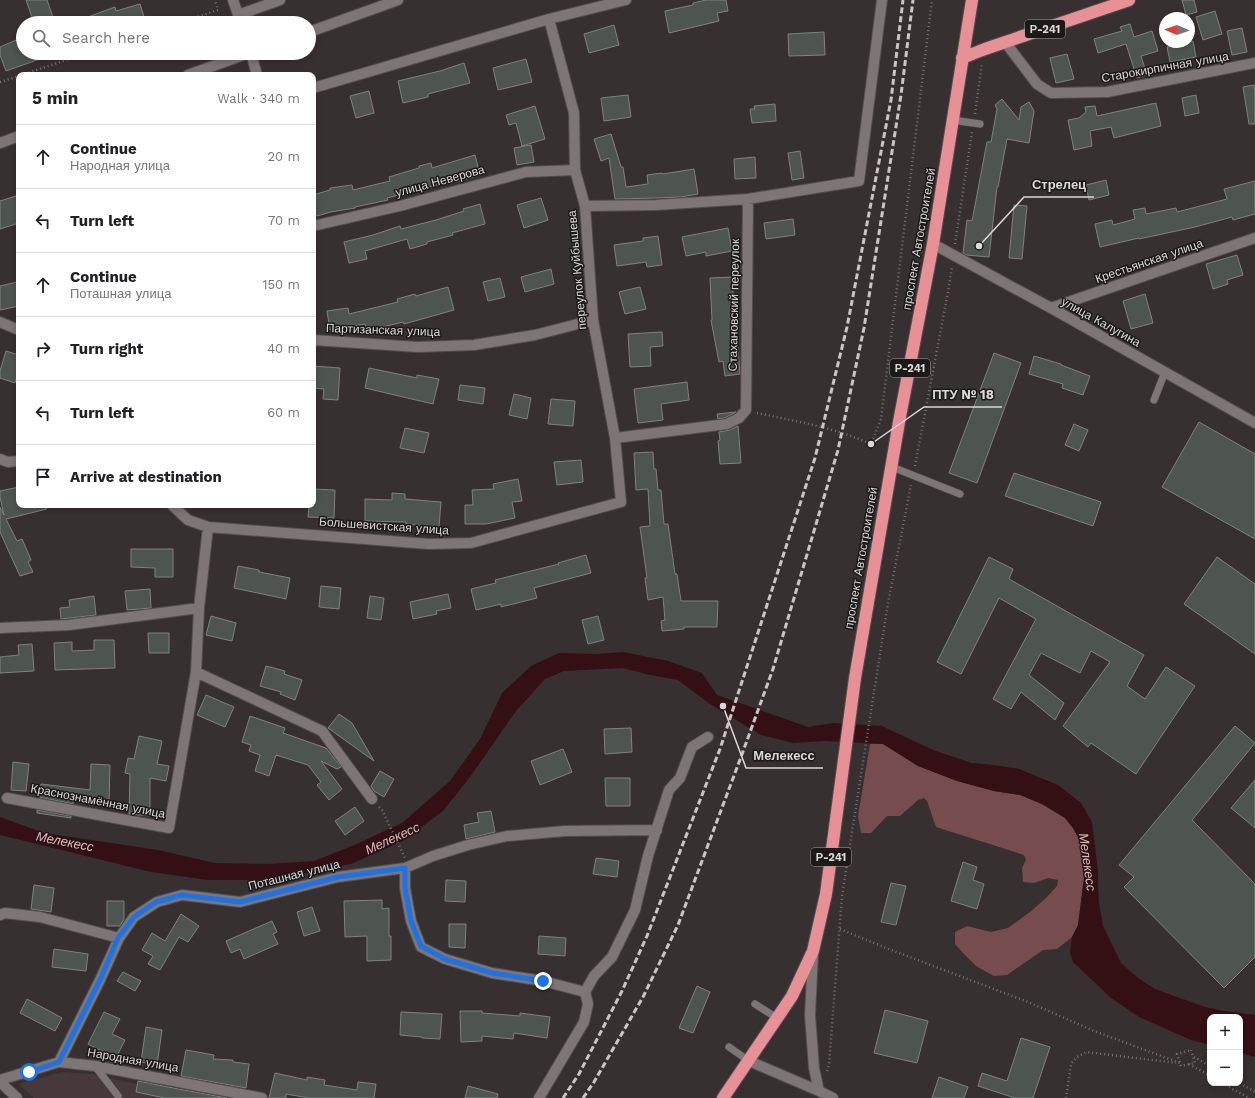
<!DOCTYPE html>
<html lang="en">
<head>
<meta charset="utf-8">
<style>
  body { margin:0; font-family:"Work Sans",sans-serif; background:#f6f6f6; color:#202124 }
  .controls { position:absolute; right:12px; bottom:12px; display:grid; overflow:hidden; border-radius:8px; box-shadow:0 2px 6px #0003 }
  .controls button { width:36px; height:36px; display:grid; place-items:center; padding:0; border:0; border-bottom:1px solid #e0e0e0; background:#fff; color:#202124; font:20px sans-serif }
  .compass { position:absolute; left:1159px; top:12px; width:36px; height:36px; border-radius:50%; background:#fff; box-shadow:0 2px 6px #0003; rotate:272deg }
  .stop { position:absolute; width:12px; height:12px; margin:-9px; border:3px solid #1a73e8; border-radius:50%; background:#fff }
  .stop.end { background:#1a73e8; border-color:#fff; box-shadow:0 1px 4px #0008 }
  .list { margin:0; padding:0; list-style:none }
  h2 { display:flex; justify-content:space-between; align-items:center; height:52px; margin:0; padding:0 16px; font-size:17px }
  h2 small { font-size:13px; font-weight:400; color:#757577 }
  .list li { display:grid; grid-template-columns:26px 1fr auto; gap:12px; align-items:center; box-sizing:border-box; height:64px; padding:0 16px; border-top:1px solid #e0e0e0 }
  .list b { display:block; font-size:15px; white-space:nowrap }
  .list p { margin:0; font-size:13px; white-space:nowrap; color:#757577 }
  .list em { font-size:13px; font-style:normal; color:#757577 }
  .icon { flex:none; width:22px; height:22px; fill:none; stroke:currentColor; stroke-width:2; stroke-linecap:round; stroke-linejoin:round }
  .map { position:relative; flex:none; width:1255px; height:1098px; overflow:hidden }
  .search { position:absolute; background:#fff; box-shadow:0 2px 6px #0003; left:16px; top:16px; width:300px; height:44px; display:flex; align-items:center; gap:10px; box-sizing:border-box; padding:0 14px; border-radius:22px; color:#757577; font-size:15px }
  .panel { position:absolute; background:#fff; box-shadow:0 2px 6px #0003; left:16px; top:72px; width:300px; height:436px; border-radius:8px }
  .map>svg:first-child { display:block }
</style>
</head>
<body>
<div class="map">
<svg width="1255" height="1098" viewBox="0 0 1255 1098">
  <rect width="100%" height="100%" fill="#373030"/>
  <path fill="#473939" d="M62 1072 91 1074 200 1098H34L19 1084Z"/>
  <path fill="#774c4e" d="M870 744H883L918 766 957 781 994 791 1020 795 1042 804 1065 818 1073 828 1081 843 1084 878 1078 925 1072 937 1057 949 1043 950 1007 975 994 976 976 966 964 954 955 944V932L967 926 991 932 1008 928 1030 912 1046 898 1057 886 1058 880 1048 878 1034 883 1023 882 1022 868 1026 860 1024 855 936 827 927 801 924 798 918 800 900 816H887L871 833H861L858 816Z"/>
  <path fill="#341014" d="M623 652 668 661 702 673 717 695 808 727 833 723 882 726 933 750 972 763 994 765 1019 769 1058 785 1081 803 1092 822 1098 871V885L1099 903 1103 926 1121 963 1138 978 1155 989 1205 1007 1224 1011 1255 1015V1057L1240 1053V1017H1210V1045L1191 1040 1139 1017 1111 998 1073 962 1070 952 1072 937 1078 925 1084 878 1081 843 1073 828 1065 818 1042 804 1020 795 994 791 957 781 918 766 883 744 824 741 793 743 761 735 710 704 678 680 650 675 623 668 564 671 545 679 516 711 470 777 443 811 403 841 351 864 302 874 261 880H208L151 872 0 835V817L44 833 158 850 215 863 268 864 314 861 352 846 402 823 450 781 480 739 502 693 531 666 559 653 596 654Z"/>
  <path fill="#4e5450" stroke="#7d837f" d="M26 0H47L55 23H34Z
    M706 0H726L728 11 717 13 719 21 669 33 665 11 693 5V3Z
    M1182 0H1194L1197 12 1186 15Z
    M140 4 146 23H77V21L115 7 116 11Z
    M1215 11 1222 34 1203 40 1196 17Z
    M1130 24 1134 37 1152 31 1158 51 1141 56 1147 75 1137 78 1126 44 1098 53 1094 39 1122 31 1120 27Z
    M614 25 619 45 589 53 584 34Z
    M1242 28 1247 52 1232 55 1227 31Z
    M824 32 825 55 789 56 788 34Z
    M23 37V53H51V55L6 71 0 55V47Z
    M1193 41 1196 57 1170 62 1167 47Z
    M1067 54 1074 79 1056 83 1050 58Z
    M526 59 532 82 498 90 493 68Z
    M464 63 470 83 428 94V97L403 103 398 81 440 71Z
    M1254 85 1255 92V124H1249L1243 87Z
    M369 91 374 113 356 118 350 96Z
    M628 95 631 117 604 121 601 98Z
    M1196 95 1199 113 1185 116 1182 98Z
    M1002 99 1019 120 1021 107 1029 102 1034 111 1029 143 1007 139 998 187H997L989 257 966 255 963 253 967 220 972 221 987 142H991L997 109 995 105Z
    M1156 103 1161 126 1114 138 1111 127 1090 131 1092 146 1074 150 1068 120 1079 118 1086 112 1085 107 1095 106 1097 116Z
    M775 104 776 121 752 123 750 109H755L754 106Z
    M535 106 545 139 522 146 516 123 509 125 506 115Z
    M611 134 621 167H623L626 187 648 184 647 175 662 173 663 174 694 169 698 194 681 197 656 198 615 199 609 158 601 161 594 139Z
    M531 145 534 162 517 165 514 148Z
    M800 151 804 178 792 180 788 153Z
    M475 155 480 175 456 182V180L414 191 387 198 388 200 355 207V208L331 212 313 217V195L330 190V188L352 185 353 190 390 181 389 177 419 168V166L431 163 432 168Z
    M755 157 756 178 735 179 734 159Z
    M1106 180 1109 195 1089 200 1086 185Z
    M1255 181V214L1233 220 1232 217 1195 227 1139 239V238L1100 247 1095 224 1112 220 1113 225 1135 219 1133 210 1145 208 1146 214 1176 208 1177 212 1227 199 1224 189Z
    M19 195V223L0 229V201Z
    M541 198 548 220 524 228 517 205Z
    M480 204 485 224 452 233 453 235 427 242V244L410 249 407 239 365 251 367 259 349 263 344 242 373 235 400 226 401 229 436 220 464 211 463 209Z
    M1014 205 1027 206 1022 259 1009 258Z
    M793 219 795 235 766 239 764 223Z
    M728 228 732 251 706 256V252L686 256 682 237Z
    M658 236 662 265 647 267 646 262 617 266 614 245 643 241V238Z
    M1237 255 1243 275 1227 280 1228 284 1213 289 1206 264Z
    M551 269 554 284 525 292 521 277Z
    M732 277 734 309 732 310 737 335 740 374 725 376 723 361 719 362 711 320H712L710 278Z
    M500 278 505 297 488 301 483 282Z
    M17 282 19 290V306L0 310V286Z
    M448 287 454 310 404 324 403 322 367 331 365 324 330 330 327 311 348 308 349 314 398 302 397 299 415 294 416 296Z
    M640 287 646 309 625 314 619 292Z
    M1145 294 1153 323 1131 329 1123 301Z
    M662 332 663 346 650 347 651 366 630 367 628 334Z
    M6 351 19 355V371L15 383 0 378V371Z
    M994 353 1021 363 977 483 949 473Z
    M1034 356 1061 364V365L1090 376 1083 395 1062 388 1063 384 1029 374Z
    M313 366 340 368 338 400 323 399 324 389 313 388Z
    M369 368 417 378V375L439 379 433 404 365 388Z
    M687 382 689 400 661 404 663 420 638 423 634 389Z
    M460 385 485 388 483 404 458 400Z
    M514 394 531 398 527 419 509 415Z
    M551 399 575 401 573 426 548 424Z
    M736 412 725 418 718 419 717 414Z
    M1199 422 1255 454V539L1162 487Z
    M1074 424 1088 430 1079 451 1065 445Z
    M738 426 741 463 720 464 718 441 720 440 719 432 730 430Z
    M405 428 429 433 424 453 400 448Z
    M653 452 654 469H656L658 490H661L664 524H668L675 574H677L681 601H718L717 627H684V629L662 631 661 621 665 620 663 597 648 600 645 578H647L640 527 650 526 648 489 636 490 634 453Z
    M581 460 583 482 557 485 554 462Z
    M1014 473 1101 502 1093 526 1005 496Z
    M518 479 522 501 512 502 515 518 486 524H465V505H473L472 490 494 489 493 484Z
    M19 487V505H46L47 509 6 519 17 541 22 539 31 560 28 562 33 572 20 576 0 532V507L4 515 0 497V491Z
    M313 489 335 490 334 518 308 517 309 505H313Z
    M392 493 405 494V499L441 502 439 527 406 524V522L365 521V499L392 500Z
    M131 549H173V577H155V568L131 567Z
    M586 555 591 573 534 588 537 598 501 607V604L476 610 471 589 496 583 495 580 559 564 558 563Z
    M989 557 1013 569 1009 579 1144 655 1127 686 1145 699 1166 667 1195 686 1136 774 1091 743 1088 747 1063 726 1110 662 1091 651 1080 673 1041 653 1029 675 1064 703 1055 720 1021 692 1011 709 993 699 1036 619 999 598 961 674 937 662Z
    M1217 557 1255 584V654L1184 604Z
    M238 566 259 570V572L290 578 286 599 234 588Z
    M321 586 341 588 339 609 319 607Z
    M150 589 151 608 127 610 125 591Z
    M448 594 451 608 436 611 437 614 413 619 410 602Z
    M94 596 96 615 61 619 60 608 70 607 69 600Z
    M370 596 384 598 381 620 367 618Z
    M211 616 236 623 232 641 206 635Z
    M598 616 604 640 588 644 582 620Z
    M148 633H169V653H149Z
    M94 640H114L115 668 55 670 54 643 72 642V651L94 650Z
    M32 644 34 671 0 673V657L19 655 18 645Z
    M266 666 285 671 284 674 302 680 295 700 280 694 281 692 260 686Z
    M206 695 234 707 225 727 197 715Z
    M339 714 352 723 374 761 328 728Z
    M250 716 285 728 283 733 326 748 341 767 337 769 321 761 342 789 329 800 317 785 321 782 308 765 276 755 269 776 255 771 260 755 249 751 251 745 242 742Z
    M1235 726 1255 743 1192 820 1255 884V957L1224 988 1124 887 1134 877 1119 865Z
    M631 728 632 752 605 754 604 729Z
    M139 736 162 741 157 764 169 766 166 781 150 778V816L129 814 130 774 125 773 128 758 134 759Z
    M563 749 572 772 540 785 531 761Z
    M13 762 29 764 26 791 11 790Z
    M91 764 110 765 109 802 73 800V804L39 797 41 784 90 790Z
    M380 771 394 779 384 797 374 791 371 786Z
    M605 778H630V806H606Z
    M1255 780V828L1231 808Z
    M355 807 364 821 345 835 335 821Z
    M37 810 71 816V818L37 813Z
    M491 811 495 832 466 839 464 825 479 822 477 813Z
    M596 858 619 861 617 877 593 874Z
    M963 862 977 867 973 880 984 884 977 909 951 901Z
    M446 880 466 881 465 902 445 901Z
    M891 883 906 886 896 925 881 922Z
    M34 885 54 888 51 912 31 909Z
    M382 900V909L389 908V936H391V960L367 961V936L345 937 344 901Z
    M107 901H124V919L120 926H107Z
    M312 907 320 931 304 936 297 912Z
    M181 914 199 926 188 942 179 937 160 970 148 964 153 956 142 950 152 933 165 941Z
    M272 921 277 932 273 934 278 944 244 959 240 949 231 953 226 941Z
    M449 924H466L465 948 449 947Z
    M539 936 566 938 565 956 538 954Z
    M54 949 88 954 86 971 52 967Z
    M123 972 141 981 135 991 117 981Z
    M697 986 710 992 693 1033 679 1028Z
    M27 999 62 1018 55 1031 20 1013Z
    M885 1010 928 1021 917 1063 874 1053Z
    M460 1011H482V1013L520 1016V1013L550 1017 547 1038 514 1033 513 1039 482 1036V1041L461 1042Z
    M104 1012 120 1019 112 1034 125 1040 116 1058 88 1044Z
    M401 1012 442 1014 440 1039 422 1038V1037L400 1035Z
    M146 1027 162 1030 157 1065 141 1062Z
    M1021 1038 1050 1047 1033 1098H1015L978 1086 982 1073 1007 1081Z
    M186 1050 214 1055 213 1059 233 1060V1062L249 1064 246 1088 181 1076Z
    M275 1073 307 1080V1077L325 1080 324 1085 357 1090 358 1082 376 1084 374 1098H309L286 1094V1098H269Z
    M939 1077 968 1087 964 1098H932Z
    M138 1081 178 1089 227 1098H165L136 1092Z
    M468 1086 498 1094 497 1098H465Z"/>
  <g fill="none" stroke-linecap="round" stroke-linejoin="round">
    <g stroke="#534e4e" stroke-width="8">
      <path id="lane" d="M952 120 980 124
        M1154 400 1165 372
        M892 467 960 494
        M755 1004 777 1018
        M729 1047 749 1061
        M95 1066 118 1096"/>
    </g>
    <g stroke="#534e4e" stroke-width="12">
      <path id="street" d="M238 15 280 0
        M549 19 626 0
        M1005 42 1037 84 1051 93 1107 92 1255 63
        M251 53 257 75
        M585 206 656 205 748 199 859 181 882 0
        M313 226 400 206 526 172 575 170
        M933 244 1051 308 1255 423
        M1051 308 1255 238
        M0 322 19 330
        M313 340 418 347 474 345 535 335 593 320
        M615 438 727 424 739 418 746 410 748 199
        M0 459 8 462 19 461
        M172 505 188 520 208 527 429 544 471 543 621 502 615 438 593 320 585 206 575 170 574 113 549 19 313 88
        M0 628 69 625 199 608
        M196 672 322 731 372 799
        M7 798 169 828 196 672 199 608 208 527
        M405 868V888L411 921 421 947 445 959 492 973 543 981 585 992
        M0 915 5 913 40 917 119 938 134 917 157 902 182 895 240 902 338 877 405 868 433 856 468 845 507 836 565 831 657 830
        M59 1062 100 980 119 938
        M0 1080 59 1062 95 1066 262 1098
        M0 1082 17 1098
        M539 1098 584 1022 588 1004 585 992 594 976 612 957 635 910 648 856 669 790 680 778 692 747 708 737"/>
    </g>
    <g stroke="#534e4e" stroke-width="12">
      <path id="secondary" d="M233 0 241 23
        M309 32 398 0
        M188 75 249 53
        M0 143 19 136
        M813 954 810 1015 814 1068 819 1091
        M749 1061 819 1091 833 1098"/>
    </g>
    <g stroke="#534e4e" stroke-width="14">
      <path id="highway" d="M962 58 985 49 1129 0
        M723 1098 792 996 813 951 826 894 855 678 899 422 933 244 972 0"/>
    </g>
    <path stroke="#787373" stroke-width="2.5" stroke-dasharray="1 3" stroke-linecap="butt" d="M179 23 218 10 215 0
      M21 75 88 53
      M0 82 19 76
      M975 114 982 63
      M955 244 972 132
      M757 413C796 421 835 428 871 444L881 419 932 0
      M915 466 948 292 952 267
      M379 807 382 810 405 858
      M840 929 886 948 1028 1002 1094 1031 1180 1063
      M1191 1050 1195 1063 1181 1066 1177 1054Z
      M1194 1057 1210 1066
      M1189 1064 1210 1076
      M827 1071 829 1065 842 896 888 603 911 485
      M1222 1083 1249 1098
      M1240 1083 1255 1092
      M1066 1098 1071 1064 1077 1057 1087 1052 1176 1063"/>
    <use href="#lane" stroke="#7e7676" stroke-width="7"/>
    <use href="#street" stroke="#7e7676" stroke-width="10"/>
    <use href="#secondary" stroke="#7e7676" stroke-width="10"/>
    <use href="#highway" stroke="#e79096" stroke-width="12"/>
    <path stroke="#cac6c6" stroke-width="3" stroke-dasharray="6 3" stroke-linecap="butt" d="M563 1098 579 1074 622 991 647 936 720 749 815 458 847 327 891 100 903 0
      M583 1098 594 1082 643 997 678 925 741 757 773 669 838 450 864 328 901 95 913 0"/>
  </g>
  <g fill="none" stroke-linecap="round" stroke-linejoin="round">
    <path stroke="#1a73e8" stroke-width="5" d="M29 1072 59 1062 100 980 118 938 134 917 156 902 182 895 240 902 338 877 405 868V888L411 921 421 946 445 959 492 973 543 981"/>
  </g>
  <g text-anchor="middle" stroke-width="3" stroke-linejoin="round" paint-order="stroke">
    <g fill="#1c1919" stroke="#a29f9f" stroke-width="1">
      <rect x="1025" y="20" width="40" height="18" rx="3"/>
      <rect x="890" y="359" width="40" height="18" rx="3"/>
      <rect x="811" y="848" width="40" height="18" rx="3"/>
    </g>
    <g font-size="11" font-weight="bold" fill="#dcd8d8">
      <text x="1045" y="33">Р-241</text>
      <text x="910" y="372">Р-241</text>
      <text x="831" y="861">Р-241</text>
    </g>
    <g font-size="12" fill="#dcd8d8" stroke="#1c1919">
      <text transform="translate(1165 67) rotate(-10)" y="4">Старокирпичная улица</text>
      <text transform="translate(440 181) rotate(-15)" y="4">улица Неверова</text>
      <text transform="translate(919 239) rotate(-80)" y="4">проспект Автостроителей</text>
      <text transform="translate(1149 261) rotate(-19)" y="4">Крестьянская улица</text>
      <text transform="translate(577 270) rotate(-95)" y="4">переулок Куйбышева</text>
      <text transform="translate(734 305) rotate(-89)" y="4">Стахановский переулок</text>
      <text transform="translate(1101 322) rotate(29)" y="4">улица Калугина</text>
      <text transform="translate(383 330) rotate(2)" y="4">Партизанская улица</text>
      <text transform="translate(384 526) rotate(4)" y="4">Большевистская улица</text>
      <text transform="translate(861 558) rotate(-80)" y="4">проспект Автостроителей</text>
      <text transform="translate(98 801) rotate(11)" y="4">Краснознамённая улица</text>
      <text transform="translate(294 875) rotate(-14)" y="4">Поташная улица</text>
      <text transform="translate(133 1060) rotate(10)" y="4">Народная улица</text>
    </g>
    <g font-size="13" font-style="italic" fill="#faaeb2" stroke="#1c1919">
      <text transform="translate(392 838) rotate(-25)" y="5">Мелекесс</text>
      <text transform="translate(65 841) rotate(11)" y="5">Мелекесс</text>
      <text transform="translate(1088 862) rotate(82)" y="5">Мелекесс</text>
    </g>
  </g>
  <path fill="none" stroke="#dcd8d8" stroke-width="1.5" d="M979 246L1024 197H1094M871 444L924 407H1002M723 706L746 768H823"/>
  <g fill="#dcd8d8" stroke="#1c1919" stroke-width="1.5">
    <circle cx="979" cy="246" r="4"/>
    <circle cx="871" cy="444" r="4"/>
    <circle cx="723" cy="706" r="4"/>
  </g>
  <g font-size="13" text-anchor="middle" font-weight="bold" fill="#dcd8d8" stroke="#1c1919" stroke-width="3" stroke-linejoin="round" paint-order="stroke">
    <text x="1059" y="189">Стрелец</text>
    <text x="963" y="399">ПТУ № 18</text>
    <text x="784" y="760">Мелекесс</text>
  </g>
</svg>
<div class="controls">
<button>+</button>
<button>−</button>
</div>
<svg class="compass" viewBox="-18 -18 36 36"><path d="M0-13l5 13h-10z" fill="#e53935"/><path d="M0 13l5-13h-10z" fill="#757577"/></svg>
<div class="stop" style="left:29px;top:1072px"></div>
<div class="stop end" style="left:543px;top:981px"></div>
<div class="search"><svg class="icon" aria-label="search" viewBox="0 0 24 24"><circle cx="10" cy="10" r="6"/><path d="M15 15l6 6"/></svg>Search here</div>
<section class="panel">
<h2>5 min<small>Walk · 340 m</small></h2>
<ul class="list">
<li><svg class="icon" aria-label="ahead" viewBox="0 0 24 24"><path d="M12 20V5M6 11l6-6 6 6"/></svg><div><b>Continue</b><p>Народная улица</p></div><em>20 m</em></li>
<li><svg class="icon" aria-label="left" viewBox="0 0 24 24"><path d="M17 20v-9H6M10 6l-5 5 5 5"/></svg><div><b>Turn left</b></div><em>70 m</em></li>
<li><svg class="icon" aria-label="ahead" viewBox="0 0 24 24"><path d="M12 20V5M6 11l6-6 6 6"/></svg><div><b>Continue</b><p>Поташная улица</p></div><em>150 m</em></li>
<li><svg class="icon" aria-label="right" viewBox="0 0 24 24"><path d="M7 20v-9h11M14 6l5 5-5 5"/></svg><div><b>Turn right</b></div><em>40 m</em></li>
<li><svg class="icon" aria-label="left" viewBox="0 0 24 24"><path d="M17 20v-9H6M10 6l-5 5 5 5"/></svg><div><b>Turn left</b></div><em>60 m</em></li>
<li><svg class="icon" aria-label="arrive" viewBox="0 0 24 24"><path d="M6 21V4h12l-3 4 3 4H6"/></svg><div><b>Arrive at destination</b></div></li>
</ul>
</section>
</div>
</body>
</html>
